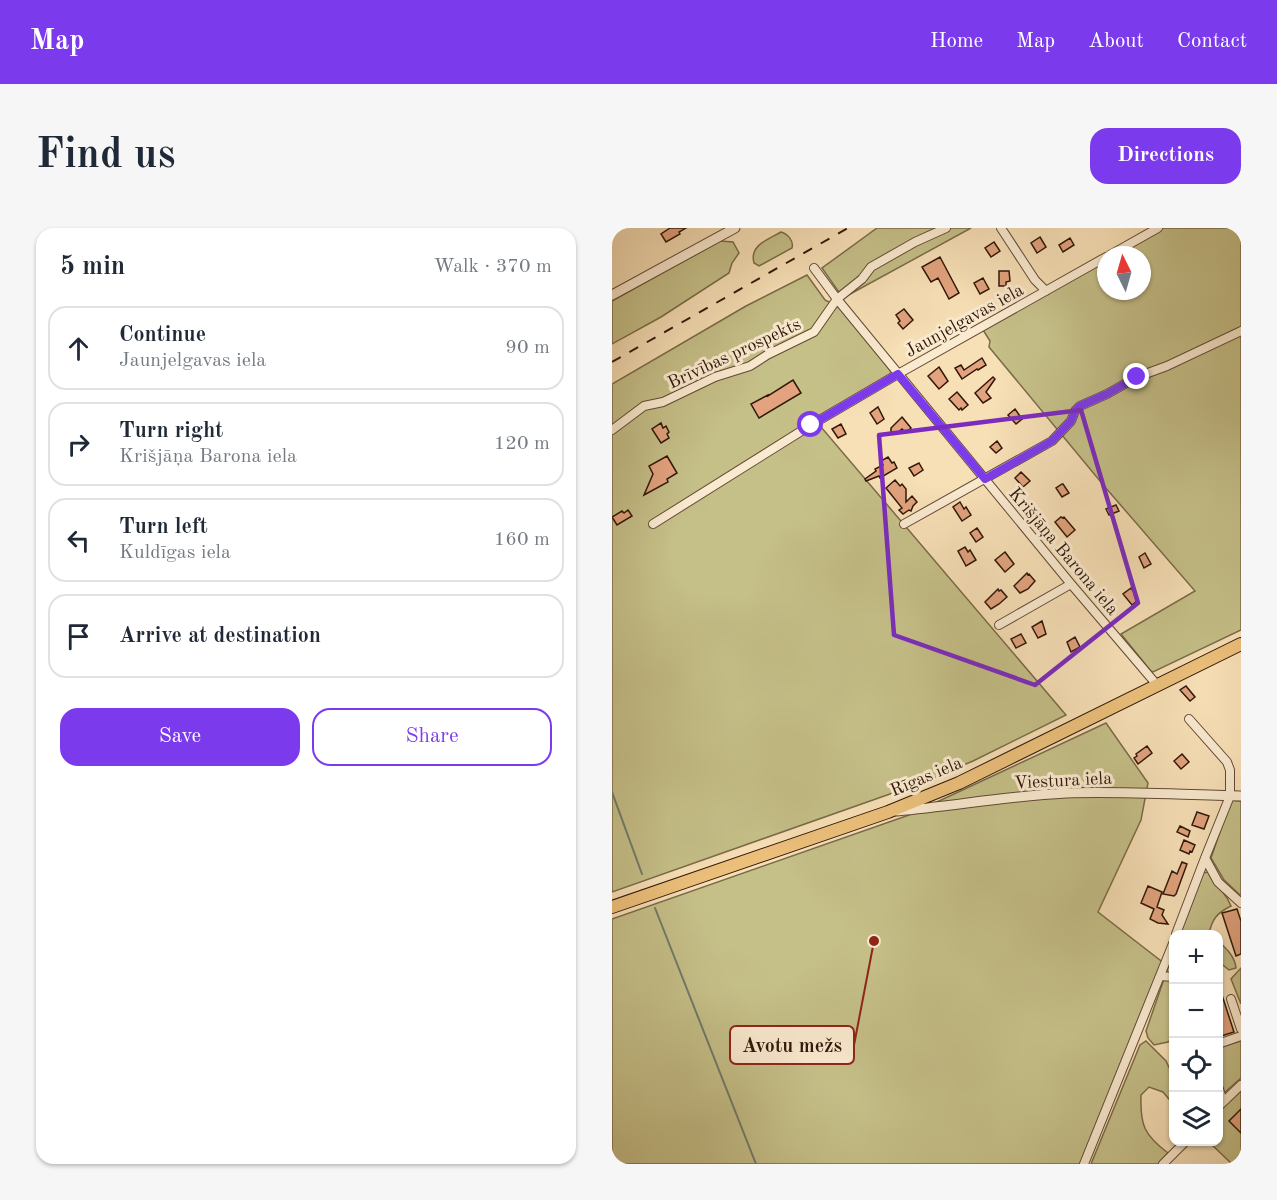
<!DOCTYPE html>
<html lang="en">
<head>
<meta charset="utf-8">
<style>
  body { margin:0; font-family:"Old Standard TT",serif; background:#f6f6f7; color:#1f2937 }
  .controls { position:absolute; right:18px; bottom:18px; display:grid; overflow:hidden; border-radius:12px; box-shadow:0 2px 4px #0004 }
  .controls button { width:54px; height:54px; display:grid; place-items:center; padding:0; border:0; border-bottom:2px solid #e0e1e3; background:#fff; color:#1f2937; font:30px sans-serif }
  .compass { position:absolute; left:485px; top:18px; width:54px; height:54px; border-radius:50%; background:#fff; box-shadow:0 2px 4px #0004; rotate:355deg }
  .stop { position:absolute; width:18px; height:18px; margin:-14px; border:4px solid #7c3aed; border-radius:50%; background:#fff }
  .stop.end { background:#7c3aed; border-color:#fff; box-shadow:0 2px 6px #0008 }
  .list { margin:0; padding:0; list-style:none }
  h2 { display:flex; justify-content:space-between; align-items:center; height:78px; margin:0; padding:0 24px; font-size:26px }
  h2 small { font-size:20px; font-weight:400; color:#747a83 }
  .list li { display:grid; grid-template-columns:39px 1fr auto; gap:18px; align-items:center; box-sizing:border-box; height:84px; margin:0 12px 12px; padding:0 12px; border:2px solid #e0e1e3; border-radius:18px }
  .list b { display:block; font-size:22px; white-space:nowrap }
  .list p { margin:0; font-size:20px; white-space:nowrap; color:#747a83 }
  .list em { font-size:20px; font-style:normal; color:#747a83 }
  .actions { display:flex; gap:12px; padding:18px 24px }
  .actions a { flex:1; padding:14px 0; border:2px solid #7c3aed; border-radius:18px; text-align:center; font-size:21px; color:#7c3aed }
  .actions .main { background:#7c3aed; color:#fff }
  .icon { flex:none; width:33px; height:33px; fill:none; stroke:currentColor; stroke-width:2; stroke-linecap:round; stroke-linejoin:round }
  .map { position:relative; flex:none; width:629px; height:936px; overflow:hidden; border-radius:18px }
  header { display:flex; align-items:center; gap:36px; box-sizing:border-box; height:84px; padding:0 30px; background:#7c3aed; color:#fff }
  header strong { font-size:28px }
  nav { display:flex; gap:33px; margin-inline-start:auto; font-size:21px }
  .intro { display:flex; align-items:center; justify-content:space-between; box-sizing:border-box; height:144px; padding:0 36px }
  h1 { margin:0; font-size:42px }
  .button { padding:15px 27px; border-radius:18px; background:#7c3aed; color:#fff; font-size:21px; font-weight:700 }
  main { display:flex; gap:36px; padding:0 36px }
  aside { flex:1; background:#fff; border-radius:18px; box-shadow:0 2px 4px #0004 }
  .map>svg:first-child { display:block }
</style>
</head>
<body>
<header>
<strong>Map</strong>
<nav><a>Home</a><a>Map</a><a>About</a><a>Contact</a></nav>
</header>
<div class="intro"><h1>Find us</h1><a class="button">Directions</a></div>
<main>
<aside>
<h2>5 min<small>Walk · 370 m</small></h2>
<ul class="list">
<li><svg class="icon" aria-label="ahead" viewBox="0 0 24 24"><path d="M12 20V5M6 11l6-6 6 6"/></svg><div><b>Continue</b><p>Jaunjelgavas iela</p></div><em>90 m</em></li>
<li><svg class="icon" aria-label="right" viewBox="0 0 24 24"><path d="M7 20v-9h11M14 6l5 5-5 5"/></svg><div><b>Turn right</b><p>Krišjāņa Barona iela</p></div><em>120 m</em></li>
<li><svg class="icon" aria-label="left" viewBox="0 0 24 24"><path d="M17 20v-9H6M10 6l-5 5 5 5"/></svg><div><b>Turn left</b><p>Kuldīgas iela</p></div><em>160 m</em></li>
<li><svg class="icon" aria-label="arrive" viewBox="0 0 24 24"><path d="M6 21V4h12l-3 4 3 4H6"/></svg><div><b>Arrive at destination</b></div></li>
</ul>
<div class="actions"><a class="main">Save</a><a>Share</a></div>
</aside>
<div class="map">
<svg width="629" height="936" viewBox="0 0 629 936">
  <rect width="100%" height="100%" fill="#f7dfb6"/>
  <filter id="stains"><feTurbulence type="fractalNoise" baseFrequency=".00333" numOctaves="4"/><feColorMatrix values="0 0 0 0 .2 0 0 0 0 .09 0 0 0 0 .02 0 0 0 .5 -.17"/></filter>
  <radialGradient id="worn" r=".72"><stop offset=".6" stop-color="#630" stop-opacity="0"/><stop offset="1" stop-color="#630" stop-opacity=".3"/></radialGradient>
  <path fill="#c5bf88" stroke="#7a6b48" stroke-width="1.5" d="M265 0H359L231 70 210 40Z
    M546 0H629V402L541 444 538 442 509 406 583 363 493 259 377 119 378 113 371 102 494 29V63H530V27H498Z
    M169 4C176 6 182 13 180 20L147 38 142 35C137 17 157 11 169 4Z
    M108 13 121 14 127 25 120 35 117 45 49 89 0 116V73Z
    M195 47 213 72 221 76 225 71 280 145 203 192 454 487 361 533 312 554 0 664V156L134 78Z
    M494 495 536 555 529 592 486 684 553 736 472 936H0V691L297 587Z
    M619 572 629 573V668L612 652 599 630Z
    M596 644 615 670 619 678C605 685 600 691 597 706H568L591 645Z
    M607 714C615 721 623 729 624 740L617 742 607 734Z
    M561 725 562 801 559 802 561 810 556 814 542 817 536 810 534 803Z
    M629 740V776L619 751Z
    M534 813 554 833 561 848V876L551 864 537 859 529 867C528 897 532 907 556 925L546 936H479L528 817Z
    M629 813V850L611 866 607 850 606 820Z
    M629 852V936H620L597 914H606L607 876Z"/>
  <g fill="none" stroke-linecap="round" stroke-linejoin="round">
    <path stroke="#717b6a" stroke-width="2" d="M0 564 30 646
      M43 680 144 936"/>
  </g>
  <path fill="#e2a37e" stroke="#301709" stroke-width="1.5" d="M58 0H74L67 4 68 6 54 14 49 6Z
    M428 9 434 19 425 25 419 15Z
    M458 10 462 17 451 24 447 17Z
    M382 14 388 23 379 29 373 20Z
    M328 29 347 65 337 71 326 50 319 54 310 39Z
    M387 43H397L398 53 394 54V58H387Z
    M371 50 377 61 368 66 362 55Z
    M292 81 301 92 291 101 286 95 288 93 284 87Z
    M370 130 374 137 366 142 365 141 350 151 343 140 349 137 352 142Z
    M327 139 336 153 327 161 316 148Z
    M381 149 383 151 374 164 379 170 371 175 363 165Z
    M181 152 189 165 147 190 139 176 156 167V168Z
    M345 164 356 177 350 182 349 180 347 182 337 171Z
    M266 179 272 191 265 196 258 185Z
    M403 181 410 191 404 196 396 187Z
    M290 189 299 200 294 205 290 201 284 206H281L279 203V200Z
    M49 195 51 200 54 198 57 204 55 206 57 210 49 215 40 201Z
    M229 196 234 206 226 210 220 201Z
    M385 213 390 220 384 225 378 219Z
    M55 228 65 245 55 251 56 254 32 267 41 246 37 238Z
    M276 229 280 235 282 234 285 240 268 250 267 248 254 253 253 251 264 243 263 241 271 237 269 233Z
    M307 235 311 242 302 248 297 240Z
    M409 244 418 253 411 259 403 250Z
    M283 252 288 258 290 256 294 261V274L300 268 305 274 301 278 299 283 297 282 291 286 287 282 290 280 274 260Z
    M450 256H451L457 265 450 269 444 260Z
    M348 274 352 281 354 279 359 287 350 293 341 279Z
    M504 277 507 283 497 287 494 281Z
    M16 282 20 288 5 297 0 289 10 283 12 285Z
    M449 289 451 290 452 289 463 302 455 309 443 294Z
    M365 300 371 309 364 314 358 305Z
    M353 319 356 324 358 322 364 332 354 338 346 323Z
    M393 324 402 336 393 344 383 332Z
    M533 325 539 336 532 340 527 329Z
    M415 345 416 347 417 346 423 353 416 361 408 365 402 358Z
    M519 360 525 368 523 369 526 372 520 377 511 366Z
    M386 361 387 363 389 362 395 369 387 376 379 381 373 374Z
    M430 393 434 406 426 410 420 399Z
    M409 406 414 415 404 420 399 411Z
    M463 409 468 419 459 424 455 414Z
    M574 458 583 469 578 473 568 462Z
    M535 518 540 525 526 536 522 530 525 528 524 526Z
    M570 526 577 534 569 541 562 533Z
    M585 584 597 588 592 601 580 597Z
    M568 598 578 603 576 609 565 604Z
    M572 612 583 617 580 624 578 623 577 626 568 622Z
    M570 634 575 636 564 666 562 668 551 666 560 643 565 646Z
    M536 658 550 664 545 679 552 682 550 687 556 696 546 695 538 691 542 681 529 675Z
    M625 681 629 693V726L624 728 610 685Z
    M606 761H608L622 804 606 809Z
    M629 881V905L617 893Z"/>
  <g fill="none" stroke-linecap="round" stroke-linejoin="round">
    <g stroke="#624934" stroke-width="10">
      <path id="minor" d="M389 0 423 52 434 63
        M498 27 546 0
        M202 40 225 71 459 356 545 457
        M0 202 32 178 51 174 103 149 138 138 155 127 202 104 225 71 250 51 259 39 303 14 334 0
        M41 296 199 197 286 146 494 29
        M292 296 440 213 459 193 463 183 468 178 495 166 525 149 555 138 629 103
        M387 397 459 356
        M593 630 606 654 629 675
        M564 706 593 630 618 568V542L615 534 577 491
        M548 748 562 749
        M619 771 629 801
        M606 816 629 808
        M606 858 611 874
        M606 879 629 857
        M472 936 562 713
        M551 936 573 914"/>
    </g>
    <g stroke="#624934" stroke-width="11">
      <path id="tertiary" d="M0 67 123 0
        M285 583C341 578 397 568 454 565 512 563 571 567 629 568"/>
    </g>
    <g stroke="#301709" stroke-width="14">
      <path id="primary" d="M0 679 276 584 347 555 629 416"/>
    </g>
    <use href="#minor" stroke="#faead0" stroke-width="8"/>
    <use href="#tertiary" stroke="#faead0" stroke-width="9"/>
    <use href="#primary" stroke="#ecc07b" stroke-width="12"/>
    <path stroke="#301709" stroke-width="2" stroke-dasharray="10 10" stroke-linecap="butt" d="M0 134 236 0"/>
  </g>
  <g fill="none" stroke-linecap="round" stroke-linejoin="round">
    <path stroke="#7c3aed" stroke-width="8" d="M199 197 286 146 373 251 440 213 459 193 463 183 468 178 495 166 525 149"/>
  </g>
  <path fill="none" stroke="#7b2cbf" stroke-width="4.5" stroke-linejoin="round" d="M469 182 526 375 423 457 282 407 267 207Z"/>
  <g text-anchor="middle" stroke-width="6" stroke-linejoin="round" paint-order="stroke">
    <g font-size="18" fill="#301709" stroke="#faead0">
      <text transform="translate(352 92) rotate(-29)" y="6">Jaunjelgavas iela</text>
      <text transform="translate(122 125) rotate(-25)" y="6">Brīvības prospekts</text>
      <text transform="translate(452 323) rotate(50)" y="6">Krišjāņa Barona iela</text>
      <text transform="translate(314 548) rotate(-23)" y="6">Rīgas iela</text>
      <text transform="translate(451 552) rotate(-3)" y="6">Viestura iela</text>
    </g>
  </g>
  <path fill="none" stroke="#8f2418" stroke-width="2" d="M262 713L242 817"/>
  <circle fill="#8f2418" stroke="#faead0" stroke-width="2" cx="262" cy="713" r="6"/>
  <rect fill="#faead0" stroke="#8f2418" stroke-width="2" x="118" y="798" width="124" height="38" rx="6"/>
  <g font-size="20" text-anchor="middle" font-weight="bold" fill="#301709">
    <text x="180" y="824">Avotu mežs</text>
  </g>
  <rect width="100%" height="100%" filter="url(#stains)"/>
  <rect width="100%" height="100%" fill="url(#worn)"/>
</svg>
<div class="controls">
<button>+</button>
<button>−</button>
<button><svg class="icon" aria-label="locate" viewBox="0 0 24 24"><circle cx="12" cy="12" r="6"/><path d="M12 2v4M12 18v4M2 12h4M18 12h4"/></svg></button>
<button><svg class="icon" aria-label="layers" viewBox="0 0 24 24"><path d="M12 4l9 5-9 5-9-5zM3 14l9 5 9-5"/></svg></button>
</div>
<svg class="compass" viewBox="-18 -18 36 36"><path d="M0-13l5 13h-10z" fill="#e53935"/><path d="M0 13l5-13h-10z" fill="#747a83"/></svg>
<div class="stop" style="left:199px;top:197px"></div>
<div class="stop end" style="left:525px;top:149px"></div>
</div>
</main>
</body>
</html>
